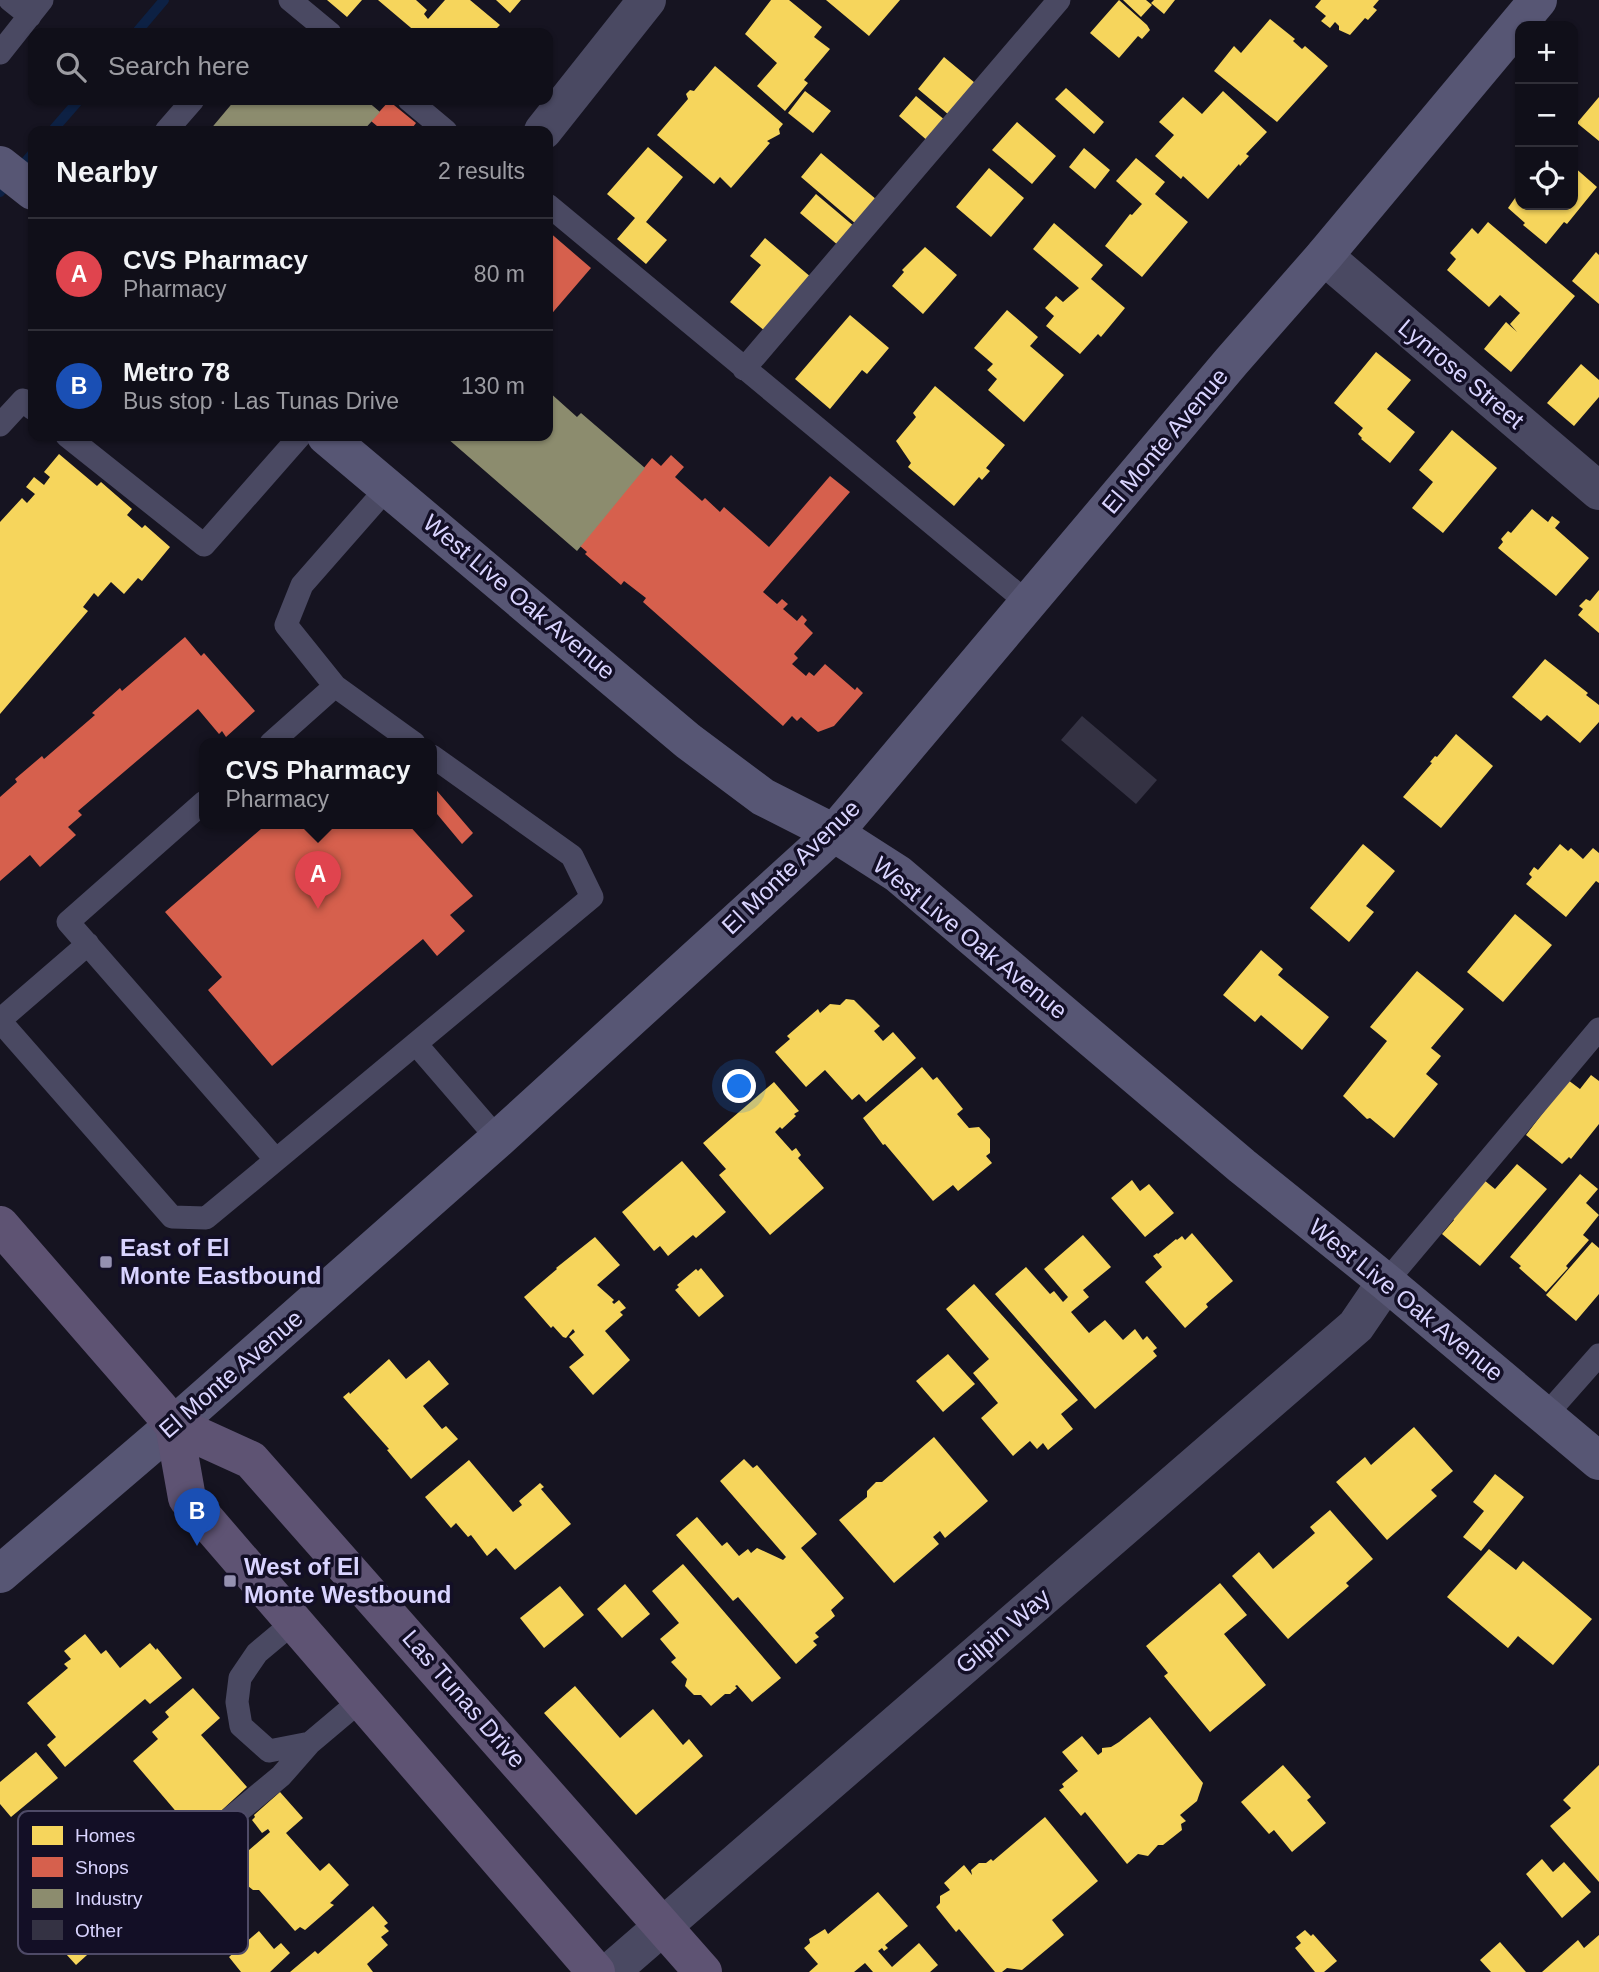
<!DOCTYPE html>
<html lang="en">
<head>
<meta charset="utf-8">
<style>
  body { margin:0; font-family:Helvetica,sans-serif; background:#1e1d26; color:#f1f3f6 }
  .controls { position:absolute; right:21px; top:21px; display:grid; overflow:hidden; border-radius:14px; box-shadow:0 2px 5px #0004 }
  .controls button { width:63px; height:63px; display:grid; place-items:center; padding:0; border:0; border-bottom:2px solid #302f38; background:#100f19; color:#f1f3f6; font:35px sans-serif }
  .you { position:absolute; left:740px; top:1087px; width:24px; height:24px; margin:-18px; border:5px solid #fff; border-radius:50%; background:#1a73e8; box-shadow:0 0 0 10px #1a73e833 }
  .badge { display:grid; place-items:center; width:46px; height:46px; border-radius:50%; background:#d93025; color:#fff; font-size:23px; font-weight:700 }
  .pin { position:absolute; translate:-50% -58px; filter:drop-shadow(0 2px 4px #0008) }
  .pin::after { content:''; position:absolute; top:37px; width:24px; height:21px; background:inherit; clip-path:polygon(0 0,100% 0,50% 100%) }
  .popup { position:absolute; left:199px; top:738px; width:238px; height:91px; box-sizing:border-box; display:grid; place-content:center; border-radius:14px; background:#100f19; filter:drop-shadow(0 2px 5px #0005); font-size:23px; white-space:nowrap; color:#9c9ca2 }
  .popup b { font-size:26px; color:#f1f3f6 }
  .popup::after { content:''; position:absolute; left:50%; top:100%; margin-left:-14px; border:14px solid transparent; border-top-color:#100f19 }
  .list { margin:0; padding:0; list-style:none }
  h2 { display:flex; justify-content:space-between; align-items:center; height:91px; margin:0; padding:0 28px; font-size:30px }
  h2 small { font-size:23px; font-weight:400; color:#9c9ca2 }
  .list li { display:grid; grid-template-columns:46px 1fr auto; gap:21px; align-items:center; box-sizing:border-box; height:112px; padding:0 28px; border-top:2px solid #302f38 }
  .list b { display:block; font-size:26px; white-space:nowrap }
  .list p { margin:0; font-size:23px; white-space:nowrap; color:#9c9ca2 }
  .list em { font-size:23px; font-style:normal; color:#9c9ca2 }
  .icon { flex:none; width:38px; height:38px; fill:none; stroke:currentColor; stroke-width:2; stroke-linecap:round; stroke-linejoin:round }
  .map { position:relative; flex:none; width:1599px; height:1972px; overflow:hidden }
  .search { position:absolute; background:#100f19; box-shadow:0 2px 5px #0004; left:28px; top:28px; width:525px; height:77px; display:flex; align-items:center; gap:18px; box-sizing:border-box; padding:0 24px; border-radius:14px; color:#9c9ca2; font-size:26px }
  .panel { position:absolute; background:#100f19; box-shadow:0 2px 5px #0004; left:28px; top:126px; width:525px; height:315px; border-radius:14px }
  .map>svg:first-child { display:block }
</style>
</head>
<body>
<div class="map">
<svg width="1599" height="1972" viewBox="0 0 1599 1972">
  <rect width="100%" height="100%" fill="#161421"/>
  <path fill="#f6d55c" d="M327 0H362L347 17Z
    M378 0H416L427 10 424 14 428 19 445 0H470L500 25 492 33H417Z
    M496 0H521L510 13Z
    M771 0H789L822 27 814 37 830 49 804 80 808 83 785 111 757 86 777 63 745 34Z
    M826 0H900L869 36Z
    M1119 0 1147 25 1150 30 1142 39 1138 36 1119 58 1090 33Z
    M1123 0H1146L1152 5 1141 17Z
    M1154 0H1175L1164 14 1151 3Z
    M1321 0H1379L1373 7 1377 10 1368 20 1365 18 1350 35 1339 30V26L1335 22 1330 28 1321 21 1326 16 1315 7Z
    M1270 19 1295 39 1293 41 1302 49 1305 46 1328 66 1277 122 1214 71 1234 46 1241 53Z
    M944 57 975 83 949 115 918 89Z
    M715 66 783 124 779 129 780 134 767 141 770 143 731 188 720 177 714 184 657 135 688 99 686 94 690 90 694 91Z
    M1066 88 1104 122 1094 134 1055 99Z
    M805 91 831 111 813 133 788 113Z
    M1223 91 1267 132 1246 154 1249 156 1240 166 1239 164 1208 199 1183 176 1181 179 1155 156 1174 135 1159 122 1183 97 1202 114Z
    M916 96 946 121 929 142 899 116Z
    M1599 97V141L1577 123Z
    M1017 122 1056 156 1032 184 992 150Z
    M648 147 683 177 646 222 667 240 646 264 617 239 635 218 607 194Z
    M1084 148 1110 170 1095 189 1069 167Z
    M821 153 877 200 856 224 801 177Z
    M1136 158 1165 182 1155 194 1188 222 1142 277 1105 246 1130 214 1132 215 1142 204 1116 181Z
    M1573 166 1597 187 1567 224 1564 222 1546 244 1523 225 1525 223 1508 208 1520 191V205H1573Z
    M989 168 1024 198 991 237 956 207Z
    M816 194 855 227 839 246 800 213Z
    M1488 222 1575 296 1511 372 1484 349 1506 322 1517 332 1510 324 1520 313 1500 295 1489 307 1447 270 1456 259 1450 253 1472 228 1478 234Z
    M1054 223 1103 265 1091 279 1125 308 1101 337 1098 334 1080 354 1046 326 1054 316 1045 308 1056 296 1063 302 1079 288 1033 249Z
    M765 238 812 278 766 332 730 302 761 265 750 256Z
    M925 247 957 275 923 314 892 286 904 272 902 270Z
    M1596 252 1599 255V304L1572 281Z
    M1007 310 1038 337 1030 346 1064 375 1024 422 988 390 997 379 987 370 993 364 974 348Z
    M850 315 889 348 867 374 862 370 830 409 795 379Z
    M1376 352 1411 380 1387 409 1415 432 1390 463 1361 439 1362 438 1358 434 1363 428 1334 403Z
    M1581 364 1599 380V397L1574 426 1547 403Z
    M935 386 1005 445 986 468 990 471 982 480 979 477 954 506 908 467 911 463 896 441 916 417 913 413Z
    M1452 430 1497 468 1443 533 1412 508 1433 482 1419 470Z
    M59 454 97 486 101 482 132 509 127 515 142 528 145 525 170 547 142 581 138 578 124 594 111 582 98 597 94 593 83 607 88 611 0 714V522L22 498 27 503 35 494 26 487 34 477 44 485 50 477 44 472Z
    M1532 509 1548 522 1552 516 1560 522 1555 528 1589 558 1556 596 1498 548 1503 542 1501 539 1508 531 1511 533Z
    M1599 590V633L1578 615 1583 609 1579 606 1586 599 1590 601Z
    M1545 659 1588 693 1586 695 1599 705V722L1580 743 1547 715 1541 721 1512 697Z
    M1456 734 1493 766 1441 828 1403 797 1432 763 1430 762 1435 756 1437 757Z
    M1363 844 1395 871 1366 906 1374 912 1349 942 1310 908Z
    M1560 844 1568 851 1571 848 1583 859 1593 848 1599 853V883L1596 881 1566 917 1526 884 1532 877 1529 874 1534 867 1538 870Z
    M1515 914 1552 945 1503 1002 1467 972Z
    M1261 950 1283 969 1278 975 1329 1017 1302 1050 1261 1015 1255 1022 1223 995Z
    M1417 971 1464 1009 1431 1048 1441 1056 1426 1074 1438 1084 1394 1138 1370 1118 1367 1119 1343 1096 1387 1041 1370 1027Z
    M846 999 854 1000 880 1026 874 1031 883 1041 893 1032 916 1058 866 1102 859 1094 852 1100 825 1070 806 1087 775 1052 790 1039 787 1036 818 1009 820 1013 830 1004 840 1005Z
    M922 1067 933 1080 937 1077 963 1109 957 1114 969 1128 979 1127 990 1139V1153L986 1156 992 1163 958 1191 953 1185 933 1201 885 1144 883 1145 863 1118Z
    M1591 1075 1599 1081V1124L1571 1159 1569 1157 1562 1164 1526 1135 1568 1080 1580 1089Z
    M774 1082 799 1111 794 1114 796 1116 782 1129 780 1127 775 1132 792 1151 796 1148 801 1155 798 1158 824 1188 770 1235 719 1175 726 1169 703 1143Z
    M682 1161 726 1212 696 1238 693 1235 668 1256 660 1246 654 1251 622 1212Z
    M1517 1164 1547 1189 1480 1266 1442 1234 1454 1220 1452 1218 1484 1180 1495 1189Z
    M1580 1174 1598 1189 1586 1203 1599 1215 1583 1235 1589 1240 1566 1266 1568 1268 1546 1292 1519 1268 1521 1266 1510 1257Z
    M1132 1180 1140 1191 1149 1184 1174 1213 1145 1237 1111 1198Z
    M1192 1233 1233 1281 1206 1304 1208 1307 1185 1328 1145 1282 1162 1267 1153 1256 1157 1253 1158 1254 1176 1239 1177 1240 1182 1236 1185 1240Z
    M1083 1235 1111 1267 1083 1290 1089 1297 1071 1312 1089 1333 1105 1320 1123 1340 1135 1329 1143 1340 1147 1336 1157 1348 1153 1351 1157 1356 1095 1409 995 1294 1026 1267 1050 1294 1054 1291 1063 1302 1068 1297 1044 1269Z
    M595 1237 620 1265 597 1285 614 1300 612 1302 614 1304 619 1300 626 1308 620 1312 623 1315 605 1331 630 1360 593 1395 569 1367 584 1355 569 1337 575 1332 573 1329 566 1338 563 1337 553 1326 551 1328 524 1297 557 1269 556 1268Z
    M1592 1242 1599 1248V1294L1576 1321 1546 1295Z
    M701 1268 724 1296 699 1317 675 1290 679 1287 677 1285 696 1269 698 1271Z
    M974 1284 1078 1400 1061 1414 1073 1429 1048 1450 1043 1443 1037 1449 1030 1441 1013 1456 981 1418 998 1403 973 1373 989 1359 946 1309Z
    M948 1354 975 1384 943 1412 916 1381Z
    M389 1359 406 1379 429 1360 449 1384 423 1406 442 1429 446 1426 458 1439 411 1479 387 1450 389 1449 343 1397 349 1392 350 1394Z
    M1414 1427 1453 1471 1431 1490 1437 1496 1387 1540 1336 1482 1365 1457 1371 1465Z
    M934 1437 988 1501 945 1538 940 1531 933 1537 939 1544 894 1583 839 1520 867 1497V1491L876 1482H882Z
    M744 1459 753 1468 757 1465 817 1534 801 1548 844 1598 831 1610 835 1616 815 1633 819 1637 813 1641 817 1645 796 1664 738 1597 733 1601 676 1535 697 1517 722 1546 727 1542 739 1556 748 1549 751 1553 757 1548 783 1560 786 1557 720 1481Z
    M469 1460 513 1512 522 1505 519 1501 540 1483 544 1487 541 1489 571 1524 515 1570 496 1548 487 1556 471 1535 468 1537 456 1523 451 1528 425 1497Z
    M1495 1474 1524 1497 1481 1551 1463 1537 1484 1511 1473 1502Z
    M1330 1510 1373 1559 1346 1583 1349 1586 1288 1639 1232 1576 1259 1552 1273 1569 1315 1533 1310 1527Z
    M1489 1549 1516 1570 1523 1561 1592 1619 1553 1665 1518 1636 1508 1648 1447 1597Z
    M683 1564 781 1678 752 1702 737 1685 735 1686 737 1688 730 1694H725L711 1706 701 1695H694L685 1686 687 1679 671 1662 676 1658 660 1639 679 1623 652 1591Z
    M1220 1583 1247 1615 1224 1634 1266 1685 1210 1732 1164 1676 1168 1673 1146 1646Z
    M625 1584 650 1614 622 1638 597 1609Z
    M560 1586 584 1615 544 1648 520 1618Z
    M85 1634 101 1654 106 1650 120 1668 150 1643 156 1650 157 1648 182 1678 150 1704 145 1699 65 1767 47 1745 56 1737 27 1703 68 1668 64 1664 71 1659 64 1651Z
    M575 1686 620 1738 653 1709 683 1745 689 1739 703 1756 636 1815 544 1713Z
    M193 1688 220 1718 201 1735 247 1787 198 1832 181 1813 179 1815 133 1761 158 1739 152 1732 169 1717 165 1712Z
    M1150 1717 1203 1783 1197 1801 1180 1815 1186 1821 1181 1824 1182 1830 1163 1845H1158L1148 1856 1138 1854 1127 1864 1085 1812 1081 1816 1059 1790 1064 1787 1062 1784 1078 1771 1062 1752 1082 1736 1098 1755 1102 1752V1748L1111 1747 1119 1742Z
    M36 1752 58 1778 11 1817 0 1804V1782Z
    M1283 1765 1311 1797 1307 1800 1326 1823 1292 1852 1274 1830 1269 1834 1241 1802Z
    M1599 1765V1882L1550 1826 1571 1808 1563 1800Z
    M280 1792 303 1818 286 1833 320 1871 329 1863 349 1885 330 1903 334 1905 305 1930 300 1927 295 1931 259 1890H253L248 1886 234 1869V1863L270 1832 268 1829 262 1833 252 1820 255 1817 254 1815Z
    M1045 1817 1098 1881 1052 1920 1064 1935 1022 1970 1007 1968 1002 1972H995L959 1929 956 1932 936 1907 940 1903V1896L950 1890 944 1883 964 1865 972 1875 971 1870 979 1863H986L991 1859 993 1861Z
    M161 1831 186 1860 159 1882 135 1853Z
    M104 1845 109 1851 112 1849 142 1883 105 1914 76 1881 79 1878 73 1871Z
    M1542 1859 1553 1872 1564 1862 1591 1892 1562 1918 1526 1874Z
    M878 1892 908 1926 885 1945 888 1948 884 1951 882 1948 878 1951 892 1967 919 1943 938 1965 930 1972H873L865 1963 854 1972H809L818 1964 804 1948 810 1943 809 1939 825 1929 828 1934Z
    M373 1906 388 1923 384 1926 389 1931 381 1937 388 1945 367 1964 373 1972H290L315 1951 318 1954Z
    M66 1913 84 1932 95 1922 108 1936 76 1965 46 1932Z
    M1305 1930 1311 1936 1313 1934 1337 1961 1324 1972H1315L1295 1948 1301 1943 1296 1937Z
    M259 1931 274 1949 281 1943 290 1953 270 1972H241L229 1957Z
    M1599 1935V1972H1542L1578 1940 1584 1948Z
    M1500 1942 1526 1972H1491L1480 1960Z"/>
  <path fill="#d6604d" d="M389 101 416 123 410 131H383L371 121Z
    M548 231 591 268 548 318Z
    M671 455 684 467 675 477 702 501 705 498 720 512 724 507 769 547 830 476 850 492 763 592 777 604 782 599 788 604 783 609 797 621 802 615 807 620 804 624 813 633 794 654 798 658 792 664 806 676 809 672 814 676 825 664 855 690 857 687 863 693 834 726 818 732 801 717 797 721 792 716 783 726 643 602 646 598 624 581 621 585 585 554 587 552 580 546 652 458 661 466Z
    M185 637 201 656 204 653 255 711 226 737 222 731 219 734 198 709 78 811 82 815 68 827 76 835 40 867 30 855 0 881V797L17 782 15 779 42 756 44 759 95 715 92 713 120 688 122 691Z
    M432 785 473 833 462 844 437 814 435 817 432 814Z
    M268 823H407L473 896 450 915 465 931 437 956 423 939 272 1066 208 990 222 977 165 912Z"/>
  <path fill="#8c8c6e" d="M235 100H366L380 112 363 131H209Z
    M548 391 577 417 581 413 645 468 577 551 447 438 449 436H548Z"/>
  <g fill="none" stroke-linecap="round" stroke-linejoin="round">
    <path stroke="#0d2144" stroke-width="10" d="M136 33 164 0
      M52 131 79 100
      M0 192 33 153"/>
  </g>
  <path fill="#343243" d="M1082 716 1157 780 1136 804 1061 740Z"/>
  <g fill="none" stroke-linecap="round" stroke-linejoin="round">
    <path stroke="#4a4962" stroke-width="23" d="M10 0 30 16
      M290 0 330 33
      M0 53 42 0
      M409 100 446 131
      M166 131 193 100
      M548 205 1028 603
      M744 369 1059 0
      M0 425 23 400 33 409
      M67 436 204 545 300 436
      M335 686 414 743
      M271 743 335 686 286 625 302 585 388 487
      M0 1020 88 944
      M0 1021 172 1217 206 1218 276 1160 68 922 204 802
      M416 1044 498 1139
      M276 1160 592 897 572 856 432 756
      M1386 1282 1599 1029
      M1546 1415 1599 1355
      M294 1622 257 1653 240 1678 237 1702 241 1726 269 1751 310 1743 361 1700
      M191 1851 281 1776 310 1743"/>
    <path stroke="#4a4962" stroke-width="38" d="M543 131 647 0
      M1324 256 1599 491
      M610 1972 1356 1326 1386 1282"/>
    <path stroke="#575674" stroke-width="38" d="M0 165 33 191
      M326 436 688 741 763 797 834 833 898 874 1242 1166 1386 1282 1599 1461
      M0 1574 174 1425 498 1139 834 833 1231 362 1324 256 1538 0"/>
    <path stroke="#5e5373" stroke-width="38" d="M0 1225 174 1425 251 1460 703 1972
      M174 1425 187 1498 596 1972"/>
  </g>
  <g fill="#9591b1" stroke="#130f26" stroke-width="2.5">
    <rect x="99" y="1255" width="14" height="14" rx="3.5"/>
    <rect x="223" y="1574" width="14" height="14" rx="3.5"/>
  </g>
  <g text-anchor="middle" stroke-width="7" stroke-linejoin="round" paint-order="stroke">
    <g font-size="24" fill="#d9d4ff" stroke="#130f26">
      <text transform="translate(1461 374) rotate(40)" y="8">Lynrose Street</text>
      <text transform="translate(1165 441) rotate(-50)" y="8">El Monte Avenue</text>
      <text transform="translate(519 597) rotate(40)" y="8">West Live Oak Avenue</text>
      <text transform="translate(791 867) rotate(-44)" y="8">El Monte Avenue</text>
      <text transform="translate(970 938) rotate(39)" y="8">West Live Oak Avenue</text>
      <text transform="translate(1406 1300) rotate(39)" y="8">West Live Oak Avenue</text>
      <text transform="translate(231 1374) rotate(-41)" y="8">El Monte Avenue</text>
      <text transform="translate(1003 1631) rotate(-41)" y="8">Gilpin Way</text>
      <text transform="translate(464 1699) rotate(49)" y="8">Las Tunas Drive</text>
    </g>
    <g font-size="24" font-weight="bold" fill="#d9d4ff" stroke="#130f26" text-anchor="start">
      <text x="120" y="1256">East of El<tspan x="120" dy="28">Monte Eastbound</tspan></text>
      <text x="244" y="1575">West of El<tspan x="244" dy="28">Monte Westbound</tspan></text>
    </g>
  </g>
  <rect x="18" y="1811" width="230" height="143" rx="10" fill="#130f26" stroke="#4e4a67" stroke-width="2"/>
  <rect x="32" y="1826" width="31" height="19" fill="#f6d55c"/>
  <rect x="32" y="1857" width="31" height="20" fill="#d6604d"/>
  <rect x="32" y="1889" width="31" height="19" fill="#8c8c6e"/>
  <rect x="32" y="1920" width="31" height="20" fill="#343243"/>
  <g font-size="19" fill="#d9d4ff">
    <text x="75" y="1842">Homes</text>
    <text x="75" y="1874">Shops</text>
    <text x="75" y="1905">Industry</text>
    <text x="75" y="1937">Other</text>
  </g>
</svg>
<div class="controls">
<button>+</button>
<button>−</button>
<button><svg class="icon" aria-label="locate" viewBox="0 0 24 24"><circle cx="12" cy="12" r="6"/><path d="M12 2v4M12 18v4M2 12h4M18 12h4"/></svg></button>
</div>
<div class="you"></div>
<div class="pin badge" style="left:318px;top:909px;background:#e0444e">A</div>
<div class="popup"><b>CVS Pharmacy</b>Pharmacy</div>
<div class="pin badge" style="left:197px;top:1546px;background:#1a4fb4">B</div>
<div class="search"><svg class="icon" aria-label="search" viewBox="0 0 24 24"><circle cx="10" cy="10" r="6"/><path d="M15 15l6 6"/></svg>Search here</div>
<section class="panel">
<h2>Nearby<small>2 results</small></h2>
<ul class="list">
<li><span class="badge" style="background:#e0444e">A</span><div><b>CVS Pharmacy</b><p>Pharmacy</p></div><em>80 m</em></li>
<li><span class="badge" style="background:#1a4fb4">B</span><div><b>Metro 78</b><p>Bus stop · Las Tunas Drive</p></div><em>130 m</em></li>
</ul>
</section>
</div>
</body>
</html>
